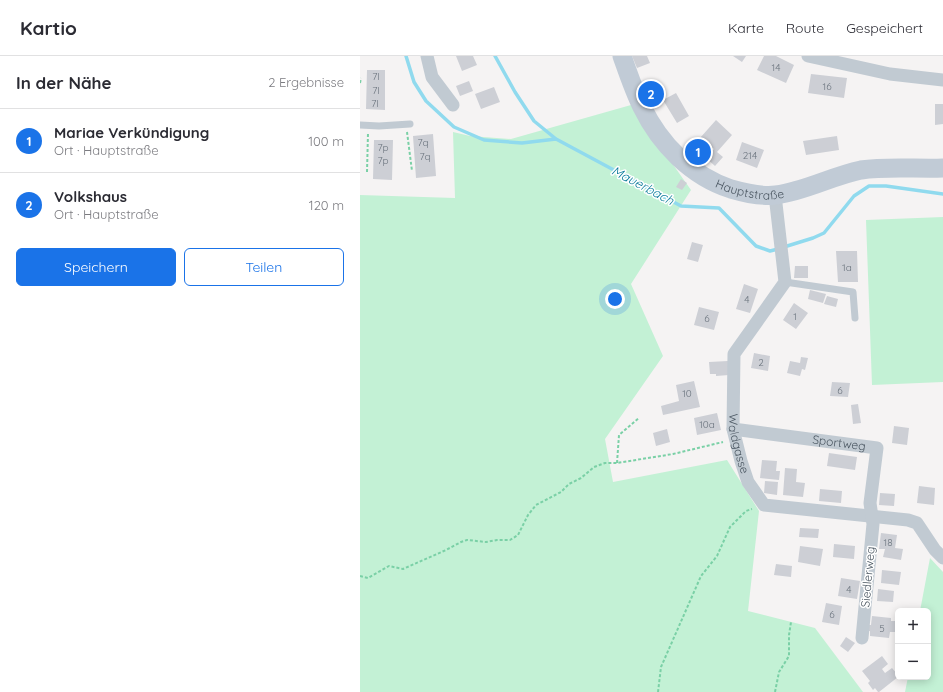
<!DOCTYPE html>
<html lang="de">
<head>
<meta charset="utf-8">
<style>
  body { margin:0; font-family:Quicksand,sans-serif; background:#f7f7f7; color:#2b2b33 }
  .controls { position:absolute; right:12px; bottom:12px; display:grid; overflow:hidden; border-radius:6px; box-shadow:0 2px 10px #0003 }
  .controls button { width:36px; height:36px; display:grid; place-items:center; padding:0; border:0; border-bottom:1px solid #e1e1e2; background:#fff; color:#2b2b33; font:20px sans-serif }
  .you { position:absolute; left:255px; top:243px; width:14px; height:14px; margin:-10px; border:3px solid #fff; border-radius:50%; background:#1a73e8; box-shadow:0 0 0 6px #1a73e833 }
  .badge { display:grid; place-items:center; width:26px; height:26px; border-radius:50%; background:#1a73e8; color:#fff; font-size:13px; font-weight:700 }
  .pin { position:absolute; translate:-50% -50%; border:2px solid #fff; box-shadow:0 1px 4px #0006 }
  .list { margin:0; padding:0; list-style:none }
  h2 { display:flex; justify-content:space-between; align-items:center; height:52px; margin:0; padding:0 16px; font-size:17px }
  h2 small { font-size:13px; font-weight:400; color:#7c7c81 }
  .list li { display:grid; grid-template-columns:26px 1fr auto; gap:12px; align-items:center; box-sizing:border-box; height:64px; padding:0 16px; border-top:1px solid #e1e1e2 }
  .list b { display:block; font-size:15px; white-space:nowrap }
  .list p { margin:0; font-size:13px; white-space:nowrap; color:#7c7c81 }
  .list em { font-size:13px; font-style:normal; color:#7c7c81 }
  .actions { display:flex; gap:8px; padding:12px 16px }
  .actions a { flex:1; padding:9px 0; border:1px solid #1a73e8; border-radius:6px; text-align:center; font-size:14px; color:#1a73e8 }
  .actions .main { background:#1a73e8; color:#fff }
  .map { position:relative; flex:none; width:583px; height:636px; overflow:hidden }
  header { display:flex; align-items:center; gap:24px; box-sizing:border-box; height:56px; padding:0 20px; background:#fff; border-bottom:1px solid #e1e1e2 }
  header strong { font-size:19px }
  nav { display:flex; gap:22px; margin-inline-start:auto; font-size:14px }
  main { display:flex }
  aside { flex:1; background:#fff }
  .map>svg:first-child { display:block }
</style>
</head>
<body>
<header>
<strong>Kartio</strong>
<nav><a>Karte</a><a>Route</a><a>Gespeichert</a></nav>
</header>
<main>
<aside>
<h2>In der Nähe<small>2 Ergebnisse</small></h2>
<ul class="list">
<li><span class="badge">1</span><div><b>Mariae Verkündigung</b><p>Ort · Hauptstraße</p></div><em>100 m</em></li>
<li><span class="badge">2</span><div><b>Volkshaus</b><p>Ort · Hauptstraße</p></div><em>120 m</em></li>
</ul>
<div class="actions"><a class="main">Speichern</a><a>Teilen</a></div>
</aside>
<div class="map">
<svg width="583" height="636" viewBox="0 0 583 636">
  <rect width="100%" height="100%" fill="#f5f3f3"/>
  <path fill="#c3f1d5" d="M271 49 331 134 271 228 303 300 245 383 253 426 367 404 399 455 388 555 455 572 503 636H0V139L95 142 93 76 110 80 151 83Z
    M583 161V326L512 329 506 164Z
    M570 502 583 516V636H545L548 621H568V555H560Z"/>
  <g fill="none" stroke-linecap="round" stroke-linejoin="round">
    <path stroke="#90daee" stroke-width="3.5" d="M46 0 54 26 66 45 94 71 124 84 162 87 196 83
      M135 0 155 36 174 65 196 83 321 150 359 152 396 190 410 195 418 193
      M424 191 453 182 464 177 494 140 509 130H526L583 138"/>
  </g>
  <path fill="#cdcfd5" d="M96 0H113L117 9 102 15Z
    M272 0H287L290 7 277 12Z
    M373 0H386L382 6Z
    M404 0H416L434 9 426 27 397 14Z
    M7 14H25V54L6 53Z
    M451 18 487 22 484 42 448 37Z
    M290 23 302 48 293 52 281 27Z
    M109 25 113 35 100 40 96 30Z
    M134 31 140 46 121 53 115 38Z
    M316 37 329 60 317 67 303 44Z
    M575 48H583V68L575 69Z
    M356 64 372 79 357 96 363 101 355 110 346 102 354 93 340 82Z
    M73 78 76 120 56 122 53 80Z
    M477 80 479 94 446 99 443 85Z
    M14 84H33L32 124 13 123Z
    M382 86 404 94 397 112 376 104Z
    M321 123 327 127 322 134 316 131Z
    M332 186 343 189 338 206 327 203Z
    M476 195H497L498 226H478Z
    M435 210H448V222H434Z
    M384 228 398 233 390 257 376 253Z
    M450 234 466 238 463 247 448 243Z
    M467 240 478 243 476 251 464 248Z
    M434 247 448 257 436 273 423 264Z
    M339 251 359 256 354 274 334 269Z
    M394 297 410 300 408 315 391 312Z
    M441 301 448 302 445 314 442 313 440 320 427 317 430 305 440 307Z
    M368 305 369 319 356 320V318H350L349 306Z
    M334 325 340 351 303 359 301 350 319 345 316 329Z
    M472 326 490 327 488 341 470 340Z
    M498 348 501 367 493 368 491 349Z
    M357 357 361 374 337 379 334 362Z
    M534 370 549 372 547 389 532 387Z
    M307 373 310 386 296 390 293 377Z
    M469 397 497 401 495 414 467 410Z
    M402 404 417 405 416 415H420L419 424 400 422Z
    M425 412 437 413 436 426 445 427 443 441 423 439Z
    M405 425 418 426 417 439 404 437Z
    M559 430 575 432 574 449 557 447Z
    M460 433 482 435 481 447 459 445Z
    M520 437 535 438 534 450 519 449Z
    M440 472 459 473 458 482 439 481Z
    M521 477 537 479 535 492 543 493 541 504 523 501 525 493H519Z
    M474 488 495 490 494 503 473 501Z
    M440 490 463 493 460 510 438 506Z
    M416 508 432 510 431 521 414 519Z
    M522 514 541 516 539 529 521 527Z
    M481 522 500 525 497 543 478 540Z
    M518 533 534 535 533 546 517 545Z
    M466 547 482 550 479 569 462 566Z
    M512 560 531 562V565H536L535 576H530L529 582 510 580V575H508L509 569H511Z
    M486 581 495 587 488 596 480 590Z
    M522 600 528 608 522 613 525 617 532 612 538 619V621L519 636H518L515 632 513 634 508 627 510 625 502 615Z"/>
  <g fill="none" stroke-linecap="round" stroke-linejoin="round">
    <path stroke="#7ad0a6" stroke-width="2" stroke-dasharray="3 2" stroke-linecap="butt" d="M0 27 1 22
      M47 76 52 115
      M7 116 8 77
      M257 407 259 379 279 362
      M0 520 8 522 29 510 43 513 86 494 101 486 107 484 126 486 137 484H150L158 479 168 459 176 449 201 436 209 428 221 422 234 411 245 407H257L313 398 363 386
      M298 636 301 611 341 520 357 500 370 471 386 455 392 453
      M415 636 419 616 429 600V579L431 566"/>
    <path stroke="#c1cad2" stroke-width="7" d="M0 69 19 70 50 68
      M425 226 493 236 495 262"/>
    <g stroke="#c1cad2" stroke-width="13">
      <path d="M67 0 72 21 93 49"/>
      <path d="M448 0 530 18 583 24"/>
      <path id="s1" d="M415 139 425 226 374 298 373 373 381 405 388 426 404 449 548 464 557 467 575 494 583 502"/>
      <path id="s2" d="M373 373 517 392 510 447 513 468 502 582"/>
    </g>
    <path stroke="#c1cbd6" stroke-width="19" id="s3" d="M262 0C268 17 274 35 282 51 300 88 331 120 371 133 385 137 402 141 416 139 446 135 472 120 501 114 526 110 557 113 583 112"/>
  </g>
  <g text-anchor="middle" stroke-width="3" stroke-linejoin="round" paint-order="stroke">
    <g font-size="10" fill="#6b747e">
      <text x="416" y="15">14</text>
      <text x="16" y="24">7l</text>
      <text x="467" y="34">16</text>
      <text x="16" y="38">7l</text>
      <text x="15" y="51">7l</text>
      <text x="63" y="90">7q</text>
      <text x="23" y="95">7p</text>
      <text x="390" y="103">214</text>
      <text x="65" y="104">7q</text>
      <text x="23" y="108">7p</text>
      <text x="487" y="215">1a</text>
      <text x="387" y="247">4</text>
      <text x="435" y="264">1</text>
      <text x="347" y="266">6</text>
      <text x="401" y="310">2</text>
      <text x="480" y="338">6</text>
      <text x="327" y="341">10</text>
      <text x="347" y="372">10a</text>
      <text x="528" y="490">18</text>
      <text x="489" y="537">4</text>
      <text x="472" y="562">6</text>
      <text x="522" y="576">5</text>
    </g>
    <g font-size="12" fill="#4a5661" stroke="#fff">
      <text dy="4" stroke="none"><textPath href="#s3" startOffset="198">Hauptstraße</textPath></text>
      <text dy="4" stroke="none"><textPath href="#s1" startOffset="266">Waldgasse</textPath></text>
      <text dy="4" stroke="none"><textPath href="#s2" startOffset="107">Sportweg</textPath></text>
      <text transform="translate(508 521) rotate(-85)" y="4">Siedlerweg</text>
    </g>
    <g font-size="13" font-style="italic" fill="#0c7c9b" stroke="#fff">
      <text transform="translate(283 129) rotate(28)" y="5">Mauerbach</text>
    </g>
  </g>
</svg>
<div class="controls">
<button>+</button>
<button>−</button>
</div>
<div class="you"></div>
<div class="pin badge" style="left:338px;top:96px">1</div>
<div class="pin badge" style="left:291px;top:38px">2</div>
</div>
</main>
</body>
</html>
